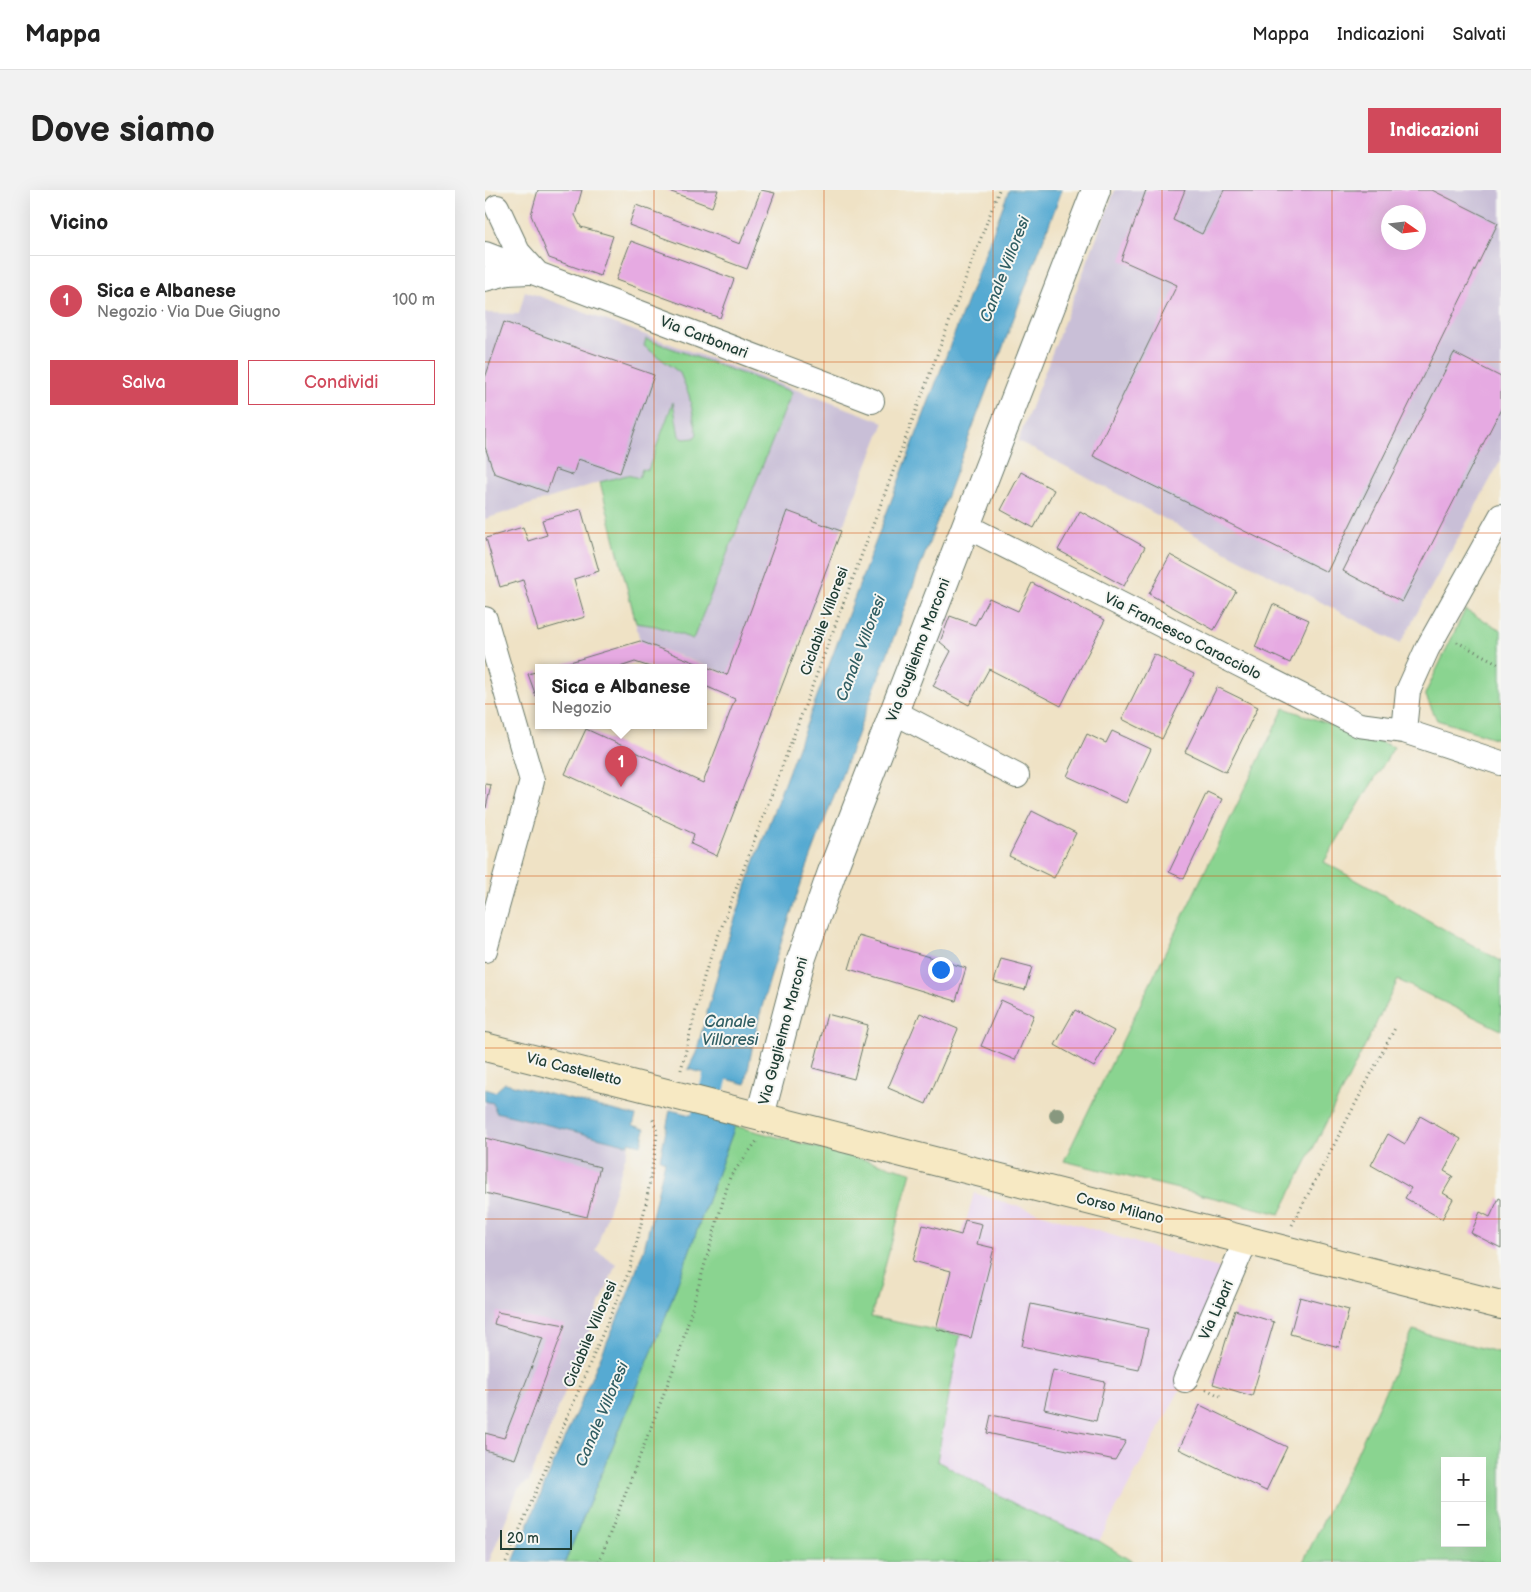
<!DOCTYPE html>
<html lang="it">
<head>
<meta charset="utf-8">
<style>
  body { margin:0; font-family:"Balsamiq Sans",sans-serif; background:#f2f2f2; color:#222 }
  .controls { position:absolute; right:15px; bottom:15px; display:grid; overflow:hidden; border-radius:0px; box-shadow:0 5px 20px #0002 }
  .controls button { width:45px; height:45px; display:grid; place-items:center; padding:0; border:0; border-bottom:1px solid #e0e0e0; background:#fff; color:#222; font:25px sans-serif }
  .compass { position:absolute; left:896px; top:15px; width:45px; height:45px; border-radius:50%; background:#fff; box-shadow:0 5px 20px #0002; rotate:104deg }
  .scale { position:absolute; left:15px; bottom:12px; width:72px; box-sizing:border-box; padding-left:5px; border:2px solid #1f3d34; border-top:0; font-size:14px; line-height:18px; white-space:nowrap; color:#1f3d34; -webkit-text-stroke:4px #f6f6f2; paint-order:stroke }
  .you { position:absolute; left:455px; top:779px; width:18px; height:18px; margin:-12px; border:4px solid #fff; border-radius:50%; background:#1a73e8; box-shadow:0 0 0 8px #1a73e833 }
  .badge { display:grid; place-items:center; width:32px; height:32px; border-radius:50%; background:#d1495b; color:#fff; font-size:16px; font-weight:700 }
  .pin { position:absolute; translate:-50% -41px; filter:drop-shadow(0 1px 2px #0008) }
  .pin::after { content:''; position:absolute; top:26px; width:18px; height:15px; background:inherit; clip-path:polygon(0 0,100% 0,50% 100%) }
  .popup { position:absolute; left:50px; top:474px; width:172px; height:65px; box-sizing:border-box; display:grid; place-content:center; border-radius:0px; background:#fff; filter:drop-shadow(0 1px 4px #0005); font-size:16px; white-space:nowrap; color:#767676 }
  .popup b { font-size:19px; color:#222 }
  .popup::after { content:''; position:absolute; left:50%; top:100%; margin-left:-10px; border:10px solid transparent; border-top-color:#fff }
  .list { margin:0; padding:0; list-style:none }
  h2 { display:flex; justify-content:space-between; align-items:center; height:65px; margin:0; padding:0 20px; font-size:21px }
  h2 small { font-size:16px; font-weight:400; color:#767676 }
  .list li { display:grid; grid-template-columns:32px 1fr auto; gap:15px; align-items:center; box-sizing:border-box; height:90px; padding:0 20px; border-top:1px solid #e0e0e0 }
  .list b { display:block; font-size:19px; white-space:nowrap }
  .list p { margin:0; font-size:16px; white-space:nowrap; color:#767676 }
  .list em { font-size:16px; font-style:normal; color:#767676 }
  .actions { display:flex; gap:10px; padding:15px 20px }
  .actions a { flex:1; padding:11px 0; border:1px solid #d1495b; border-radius:0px; text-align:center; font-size:18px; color:#d1495b }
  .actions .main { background:#d1495b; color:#fff }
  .map { position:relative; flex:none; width:1016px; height:1372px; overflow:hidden; border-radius:0px }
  header { display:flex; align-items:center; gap:30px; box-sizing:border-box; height:70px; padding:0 25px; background:#fff; border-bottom:1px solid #e0e0e0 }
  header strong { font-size:24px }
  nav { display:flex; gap:28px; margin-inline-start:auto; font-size:18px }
  .intro { display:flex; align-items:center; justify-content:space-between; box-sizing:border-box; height:120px; padding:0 30px }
  h1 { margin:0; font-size:35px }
  .button { padding:12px 22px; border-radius:0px; background:#d1495b; color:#fff; font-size:18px; font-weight:700 }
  main { display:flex; gap:30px; padding:0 30px }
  aside { flex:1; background:#fff; border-radius:0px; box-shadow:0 5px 20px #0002 }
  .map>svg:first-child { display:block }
</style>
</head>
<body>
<header>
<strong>Mappa</strong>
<nav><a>Mappa</a><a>Indicazioni</a><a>Salvati</a></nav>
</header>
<div class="intro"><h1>Dove siamo</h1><a class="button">Indicazioni</a></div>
<main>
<aside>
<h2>Vicino<small></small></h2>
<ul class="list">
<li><span class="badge">1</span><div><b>Sica e Albanese</b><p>Negozio · Via Due Giugno</p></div><em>100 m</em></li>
</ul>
<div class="actions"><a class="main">Salva</a><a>Condividi</a></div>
</aside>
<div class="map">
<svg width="1016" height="1372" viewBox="0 0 1016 1372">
  <rect width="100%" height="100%" fill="#f6f6f2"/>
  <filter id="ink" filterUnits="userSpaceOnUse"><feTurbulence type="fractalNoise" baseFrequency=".02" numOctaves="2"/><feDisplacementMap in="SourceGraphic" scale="10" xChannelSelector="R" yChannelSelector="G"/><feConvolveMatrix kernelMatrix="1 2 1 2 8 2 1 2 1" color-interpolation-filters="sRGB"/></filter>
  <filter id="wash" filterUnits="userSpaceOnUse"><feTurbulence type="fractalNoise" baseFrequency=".0096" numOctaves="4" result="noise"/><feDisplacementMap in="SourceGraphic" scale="20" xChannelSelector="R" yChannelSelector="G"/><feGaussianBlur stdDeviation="1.12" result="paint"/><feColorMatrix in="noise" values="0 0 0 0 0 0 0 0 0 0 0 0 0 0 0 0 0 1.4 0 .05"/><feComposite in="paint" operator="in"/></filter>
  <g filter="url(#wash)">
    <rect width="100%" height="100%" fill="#efe2c5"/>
    <path fill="#e8d2ee" d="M489 1003 747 1082 700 1190 614 1351 541 1321 452 1271 475 1145 451 1139Z"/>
    <path fill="#c9bfd7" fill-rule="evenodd" d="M630 0H1016V270L915 454 533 251ZM904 22H934V52H904Z
      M40 101 399 232 356 341 295 504 155 451 115 292 0 329V123L34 124Z
      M0 911 8 913 11 922 144 955 111 1060 131 1074 44 1291 33 1299 4 1372H0Z"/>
    <path fill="#8ad490" stroke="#548862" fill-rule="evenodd" d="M161 149 307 202 208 449 171 436 151 433 115 292 142 285 154 288 157 279 163 280 188 212 194 246 199 249 209 248 212 244 204 205 195 183 159 156Z
      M980 420 1016 440V550L952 530 940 504Z
      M799 518 909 557 839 672 1016 771V840L913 790 795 1024 579 971Z
      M250 936 426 982 386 1127 475 1145 452 1271 541 1320 614 1351 648 1372H80L176 1139Z
      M928 1140 1016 1163V1372H818L870 1267ZM960 1271H997V1353H960Z"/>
    <path fill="#57aad2" stroke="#3b7483" d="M524 0H577L318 688C296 752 270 827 261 894L203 879 211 863 238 764 270 670Z
      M20 893 151 926 148 935 160 939 156 955 144 952V955L11 922 8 913 0 911V899L10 902Z
      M185 920 250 936 176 1139 80 1372H28L67 1277 141 1109 159 1059 180 971 175 969Z"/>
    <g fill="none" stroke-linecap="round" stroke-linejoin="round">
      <path stroke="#57aad2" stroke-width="25" d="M209 961 240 853"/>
    </g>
    <g id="blocks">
      <path fill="#e6aae2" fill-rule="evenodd" d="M53 0H97L90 25 96 37 128 46 115 86 64 68 46 25Z
        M181 0H233L227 17Z
        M276 0 290 3 262 79 144 35 151 15 255 54Z
        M661 0H700L688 30 717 44 739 0H947L1013 33 842 382 608 266 692 95 636 70ZM904 22H934V52H904Z
        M146 51 249 89 235 128 131 90Z
        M19 132 169 185 135 283 93 269 88 285 70 279 62 302 9 283 0 257V188Z
        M969 163 1016 187V219L917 412 858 381Z
        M536 282 569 300 549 338 516 320Z
        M96 319 114 381 89 389 100 427 53 441 38 390 15 397 1 348 38 337 43 351 62 345 57 330Z
        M302 321 356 341 232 666 206 654 209 644 80 584 101 539 218 593 250 509 218 495V478H168L150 472 132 478H65L155 451 242 485Z
        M595 321 660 357 639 396 573 360Z
        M685 365 751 401 729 440 664 404Z
        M547 393 620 430 576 516 504 479 484 515 448 496 466 461 455 452 465 426 490 435 504 408 533 421Z
        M788 414 824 430 805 473 770 457Z
        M669 464 709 484 677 549 637 529Z
        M54 481V505L51 506 43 484Z
        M732 497 773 517 741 582 700 562Z
        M627 541 666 559 641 613 582 586 602 544 621 553Z
        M0 594 6 595 1 618H0Z
        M722 602 737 609 699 689 684 682Z
        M547 621 591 643 569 688 524 666Z
        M374 746 481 778 471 811 364 779Z
        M516 769 547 777 540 800 509 792Z
        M516 810 549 825 530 870 496 856Z
        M590 820 629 841 609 877 570 855Z
        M435 823 473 839 441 914 403 898Z
        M342 824 383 835 369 889 328 878Z
        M935 926 976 949 959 981 968 986 958 1003 968 1009 957 1029 920 1008 926 998 886 975 903 944 920 954Z
        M0 948 115 977 102 1027 0 1003Z
        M1014 1008 1016 1009V1058L986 1043 995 1022 1005 1027Z
        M480 1030 497 1034 492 1054 509 1058 486 1148 451 1139 466 1081 428 1071 438 1035 476 1045Z
        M815 1107 864 1120 854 1157 805 1144Z
        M546 1114 663 1139 654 1180 537 1156Z
        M750 1120 789 1132 767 1206 728 1194Z
        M12 1122 80 1135 30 1269 0 1260V1243L19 1248 58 1148 9 1134Z
        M568 1180 620 1192 611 1231 559 1219Z
        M715 1215 802 1257 781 1301 694 1259Z
        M506 1225 641 1251 630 1270 502 1243Z"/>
    </g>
  </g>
  <g filter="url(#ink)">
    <use href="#blocks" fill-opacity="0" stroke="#687767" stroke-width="1"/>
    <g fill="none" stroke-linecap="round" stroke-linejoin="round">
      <g stroke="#687767" stroke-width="26">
        <path id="minor" d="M12 17 33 62 51 82
          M0 64 387 211
          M0 89 23 83 44 82
          M481 336 874 535 919 541 1016 573
          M0 429 47 591 0 760
          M409 522 532 586
          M919 541 923 501 942 459 1016 326
          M700 1190 761 1050"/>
      </g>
      <g stroke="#687767" stroke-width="30">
        <path id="tertiary" d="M275 926 316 770 347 682 611 0"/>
      </g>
      <g stroke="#687767" stroke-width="30">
        <path id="secondary" d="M0 857 1016 1115"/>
      </g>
      <path stroke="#687767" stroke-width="3" stroke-dasharray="1 4" stroke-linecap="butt" d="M972 452 1016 475
        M196 880 220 783 234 744 514 0
        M807 1035 910 838
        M721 1199 735 1206
        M21 1372 145 1079 161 1014 170 961 172 942 167 926
        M114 1372 193 1167 245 987 272 951"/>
      <use href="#minor" stroke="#fff" stroke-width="24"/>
      <use href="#tertiary" stroke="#fff" stroke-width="28"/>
      <use href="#secondary" stroke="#f7e9c3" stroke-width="28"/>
    </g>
    <circle fill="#88987f" cx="572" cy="925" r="8"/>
  </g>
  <path fill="none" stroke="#d45610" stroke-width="1" stroke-opacity="0.55" d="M169 0V1372M339 0V1372M508 0V1372M677 0V1372M847 0V1372M0 172H1016M0 343H1016M0 514H1016M0 686H1016M0 858H1016M0 1029H1016M0 1200H1016"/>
  <g text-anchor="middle" stroke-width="4" stroke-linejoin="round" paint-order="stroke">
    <g font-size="15" fill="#1f3d34" stroke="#f6f6f2">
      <text transform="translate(219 147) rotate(21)" y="5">Via Carbonari</text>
      <text transform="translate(339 431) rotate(-70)" y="5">Ciclabile Villoresi</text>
      <text transform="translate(698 446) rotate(27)" y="5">Via Francesco Caracciolo</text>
      <text transform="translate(433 460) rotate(-69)" y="5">Via Guglielmo Marconi</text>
      <text transform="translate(298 841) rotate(-75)" y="5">Via Guglielmo Marconi</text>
      <text transform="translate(89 879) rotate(14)" y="5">Via Castelletto</text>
      <text transform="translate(635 1018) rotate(14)" y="5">Corso Milano</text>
      <text transform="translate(731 1120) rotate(-66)" y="5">Via Lipari</text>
      <text transform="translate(105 1144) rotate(-67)" y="5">Ciclabile Villoresi</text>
    </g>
    <g font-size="16" font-style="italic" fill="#305e63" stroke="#f6f6f2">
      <text transform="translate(519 79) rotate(-69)" y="6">Canale Villoresi</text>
      <text transform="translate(375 458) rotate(-69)" y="6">Canale Villoresi</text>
      <text x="245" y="837">Canale<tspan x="245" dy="18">Villoresi</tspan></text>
      <text transform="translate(116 1224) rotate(-67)" y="6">Canale Villoresi</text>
    </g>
  </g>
</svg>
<div class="controls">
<button>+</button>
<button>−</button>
</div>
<svg class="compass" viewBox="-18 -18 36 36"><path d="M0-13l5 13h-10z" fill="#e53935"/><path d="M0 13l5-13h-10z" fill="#767676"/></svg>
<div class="scale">20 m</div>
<div class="you"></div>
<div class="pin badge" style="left:136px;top:597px">1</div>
<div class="popup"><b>Sica e Albanese</b>Negozio</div>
</div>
</main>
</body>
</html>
